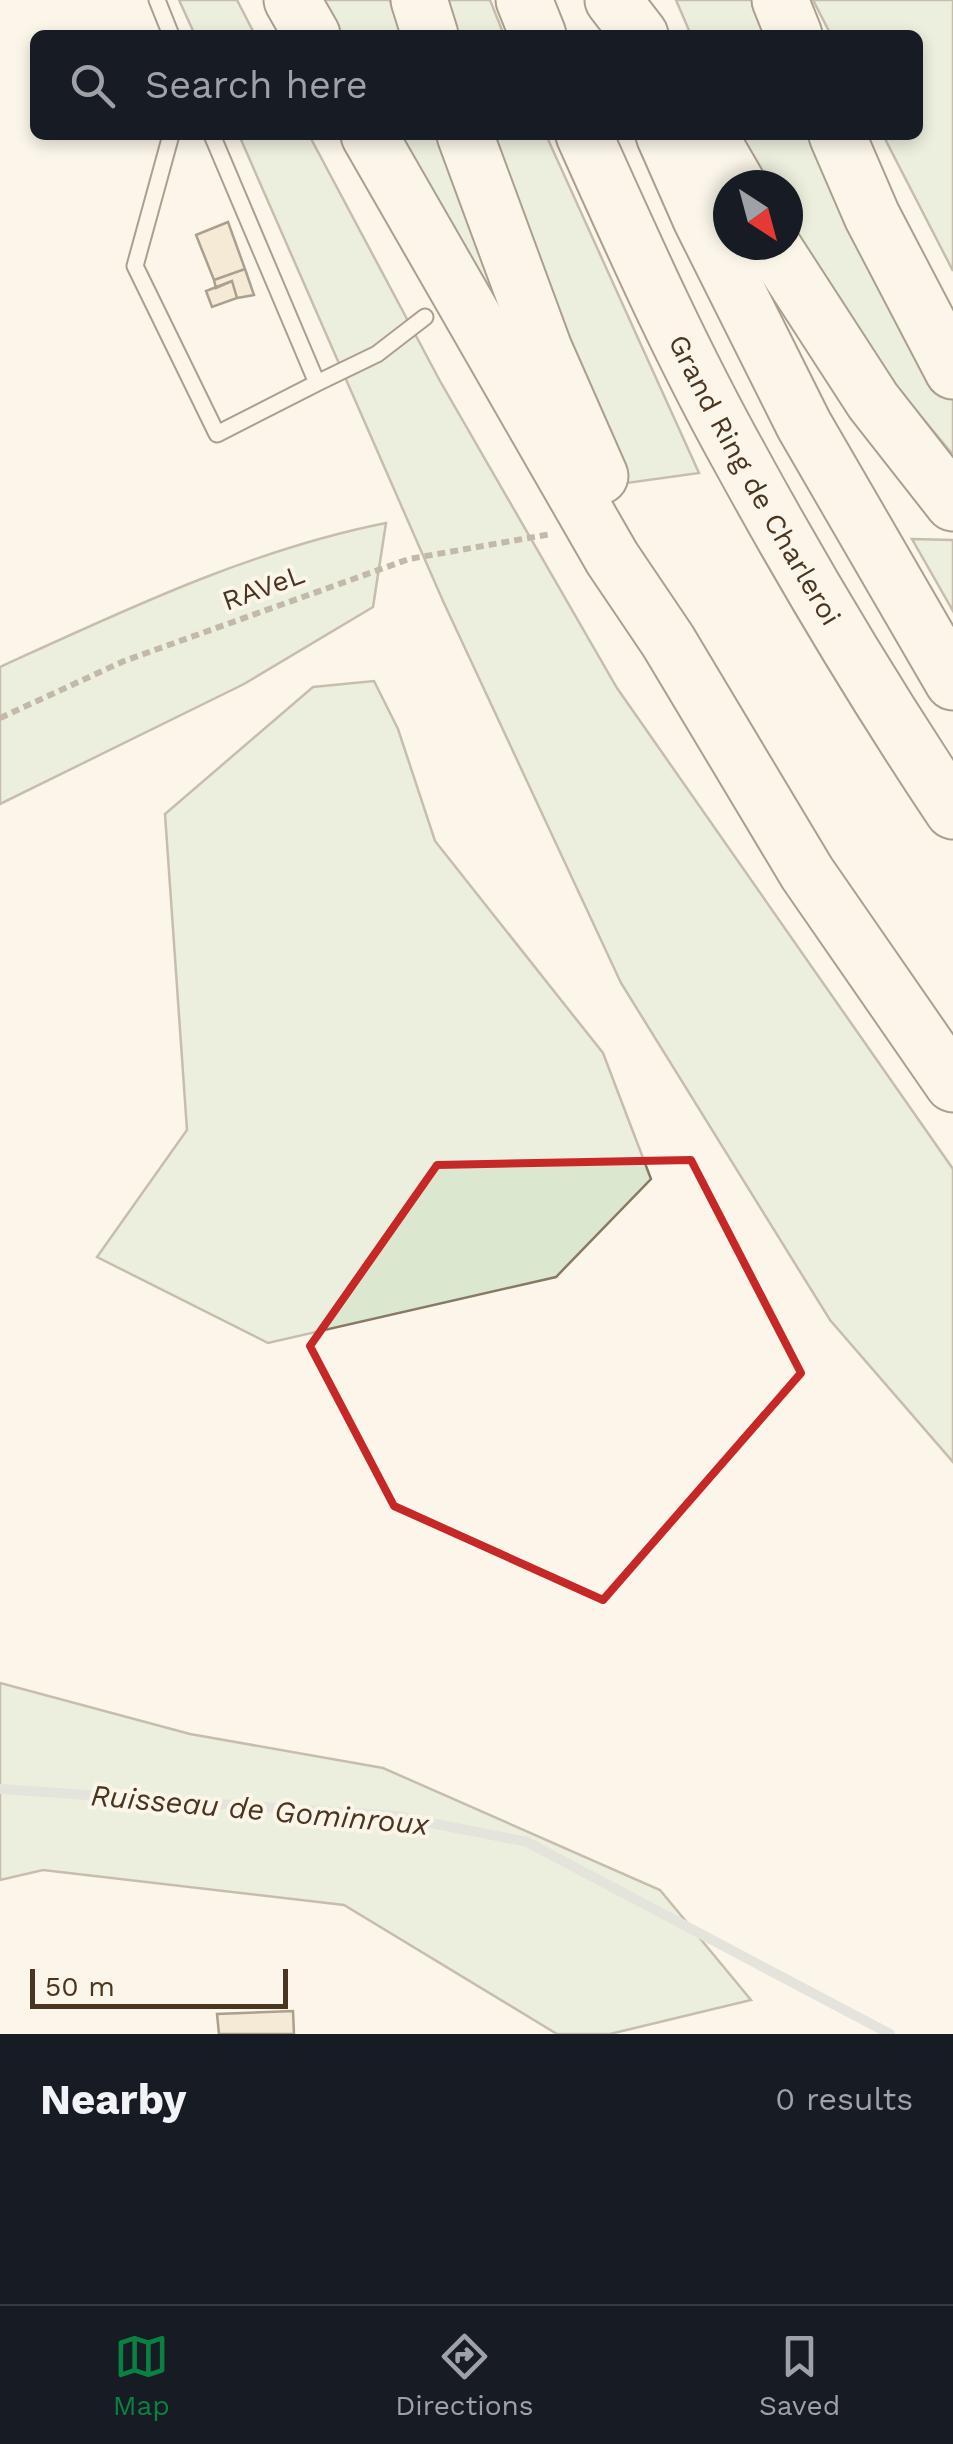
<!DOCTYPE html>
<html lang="en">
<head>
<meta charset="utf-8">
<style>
  body { margin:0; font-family:"Work Sans",sans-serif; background:#242831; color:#f1f3f6 }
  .compass { position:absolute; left:713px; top:170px; width:90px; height:90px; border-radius:50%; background:#171b24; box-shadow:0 5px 15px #0003; rotate:144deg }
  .scale { position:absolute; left:30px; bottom:25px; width:258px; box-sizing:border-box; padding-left:10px; border:5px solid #4a3520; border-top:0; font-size:28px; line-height:35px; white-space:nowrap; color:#4a3520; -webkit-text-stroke:8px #fbf6e9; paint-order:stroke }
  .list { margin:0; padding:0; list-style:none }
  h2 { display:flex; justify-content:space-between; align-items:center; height:130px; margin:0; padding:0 40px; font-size:42px }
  h2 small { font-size:32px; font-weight:400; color:#9ea1a6 }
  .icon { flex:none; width:55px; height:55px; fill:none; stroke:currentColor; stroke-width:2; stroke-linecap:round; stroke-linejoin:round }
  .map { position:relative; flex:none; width:953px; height:2034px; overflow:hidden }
  .search { position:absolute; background:#171b24; box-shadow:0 5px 15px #0003; left:30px; right:30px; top:30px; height:110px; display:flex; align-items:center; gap:25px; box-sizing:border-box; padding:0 35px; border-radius:15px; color:#9ea1a6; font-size:38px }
  .sheet { height:270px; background:#171b24 }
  nav { display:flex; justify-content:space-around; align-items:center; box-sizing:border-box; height:140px; border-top:2px solid #363941; background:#171b24; font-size:28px; color:#9ea1a6 }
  nav a { display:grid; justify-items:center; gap:5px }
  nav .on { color:#0b8043 }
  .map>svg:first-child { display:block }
</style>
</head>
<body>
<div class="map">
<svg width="953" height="2034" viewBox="0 0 953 2034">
  <rect width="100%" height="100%" fill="#fbf6e9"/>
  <path fill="#dce7d0" stroke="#887966" stroke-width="2.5" d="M179 0H237L255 35H195Z
    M316 0H390L402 35H336Z
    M439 0H490L504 35H451Z
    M676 0H768L779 35H691Z
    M813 0H953V271L883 135H918V35H831Z
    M239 135H309L440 381 617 688 953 1169V1462L830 1320 621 983 443 601Z
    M393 135H437L495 294 485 298Z
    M484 135H546L699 473 627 483 556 332Z
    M733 135H817L880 266 953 400V455L896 386 788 223V185H763Z
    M386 523 373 607 244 684 0 804V667C125 610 250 550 386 523Z
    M912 539 953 540V611Z
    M374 681 398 729 435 841 603 1053 651 1179 556 1277 268 1343 97 1257 187 1130 165 814 313 687Z
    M0 1683 190 1734 383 1768 660 1890 751 2000 610 2034H557L344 1905 43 1870 0 1880Z"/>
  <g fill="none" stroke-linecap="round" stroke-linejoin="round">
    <path stroke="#c9cecd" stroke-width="10" d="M0 1789 396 1816 527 1842 890 2034"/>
  </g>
  <path fill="#ecdcbc" stroke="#4a3520" stroke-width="2.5" d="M228 222 245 269 214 280 196 235Z
    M245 269 254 295 237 298 232 281 216 288 214 280Z
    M232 281 237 298 212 307 206 291Z
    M293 2011 294 2034H219L217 2014Z"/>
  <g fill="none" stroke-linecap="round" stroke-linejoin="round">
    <g stroke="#4a3520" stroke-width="19">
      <path id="service" d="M157 0 171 35
        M171 135 135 266 217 434 317 383
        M212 135 317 383 377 354 425 317"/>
    </g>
    <g stroke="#4a3520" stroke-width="59">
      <g id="motorway">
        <path d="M292 0 312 35"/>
        <path d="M419 0 430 35"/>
        <path d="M524 0 538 35"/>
        <path d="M613 0 640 35"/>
        <path d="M780 0 794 35"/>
        <path d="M369 135 612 558 668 641 807 873 953 1084"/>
        <path d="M465 135 544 349 600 476"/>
        <path id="s1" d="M584 135C633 244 682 354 740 458 806 579 877 697 953 811"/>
        <path d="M664 135 701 219 804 425 953 682"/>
        <path d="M709 135 738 185"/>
        <path d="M837 135 872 216 953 371"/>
        <path d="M772 245 873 401 953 503"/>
      </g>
    </g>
    <path stroke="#7f6f5c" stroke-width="6" stroke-dasharray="8 5" stroke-linecap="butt" d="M0 718 124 661 409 559 551 534"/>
    <use href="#service" stroke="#fbf6e9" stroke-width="15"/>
    <use href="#motorway" stroke="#fbf6e9" stroke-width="55"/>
  </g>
  <path d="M0 0H953V2034H0ZM691 1160 801 1373 603 1600 394 1506 310 1346 437 1165Z" fill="#fbf6e9" fill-opacity=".55" fill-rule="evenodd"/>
  <path fill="none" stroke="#c62828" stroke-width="8" stroke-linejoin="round" d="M691 1160 801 1373 603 1600 394 1506 310 1346 437 1165Z"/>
  <g text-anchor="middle" stroke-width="8" stroke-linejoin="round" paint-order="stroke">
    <g font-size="28" fill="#4a3520" stroke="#fbf6e9">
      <text dy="10" stroke="none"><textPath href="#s1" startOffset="385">Grand Ring de Charleroi</textPath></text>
      <text transform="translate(263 587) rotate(-20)" y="10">RAVeL</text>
    </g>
    <g font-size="30" font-style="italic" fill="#4a3520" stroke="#fbf6e9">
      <text transform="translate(260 1810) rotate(5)" y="10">Ruisseau de Gominroux</text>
    </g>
  </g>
</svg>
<svg class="compass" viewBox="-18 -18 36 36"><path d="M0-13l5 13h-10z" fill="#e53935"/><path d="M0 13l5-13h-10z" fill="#9ea1a6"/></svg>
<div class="scale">50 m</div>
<div class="search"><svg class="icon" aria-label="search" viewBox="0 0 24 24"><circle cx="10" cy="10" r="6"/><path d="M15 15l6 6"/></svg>Search here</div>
</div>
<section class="sheet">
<h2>Nearby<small>0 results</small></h2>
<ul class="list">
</ul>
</section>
<nav>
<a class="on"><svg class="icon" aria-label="map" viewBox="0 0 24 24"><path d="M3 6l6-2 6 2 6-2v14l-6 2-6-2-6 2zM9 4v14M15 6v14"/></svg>Map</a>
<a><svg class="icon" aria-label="directions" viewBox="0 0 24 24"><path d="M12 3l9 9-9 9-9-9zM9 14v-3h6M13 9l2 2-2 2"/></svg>Directions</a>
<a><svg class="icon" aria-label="saved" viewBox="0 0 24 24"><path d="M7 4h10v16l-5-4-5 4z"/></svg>Saved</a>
</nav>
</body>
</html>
